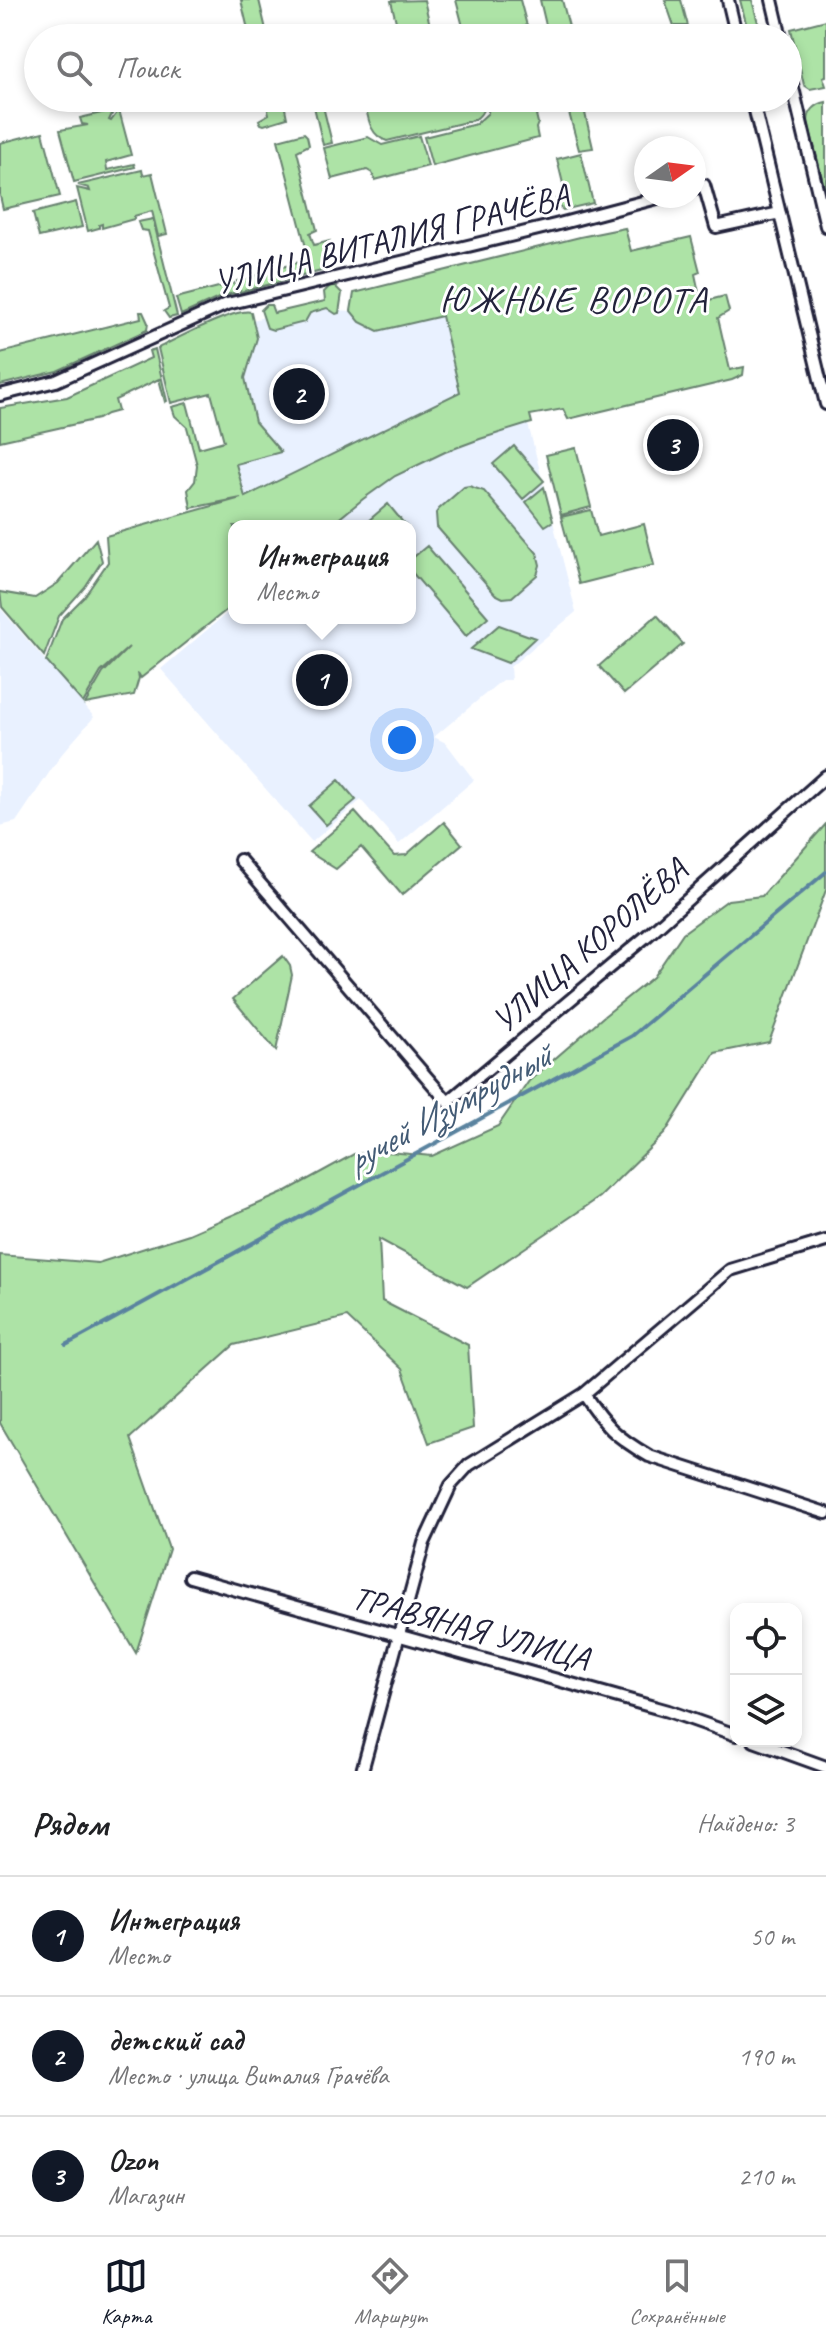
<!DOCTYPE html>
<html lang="ru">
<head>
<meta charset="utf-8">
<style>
  body { margin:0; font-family:Caveat,sans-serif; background:#f6f6f6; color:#202124 }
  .controls { position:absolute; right:24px; bottom:24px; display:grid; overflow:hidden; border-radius:16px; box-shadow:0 4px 12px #0003 }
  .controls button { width:72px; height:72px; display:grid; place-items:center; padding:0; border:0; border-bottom:2px solid #e0e0e0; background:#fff; color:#202124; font:40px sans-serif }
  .compass { position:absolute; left:634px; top:136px; width:72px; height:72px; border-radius:50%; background:#fff; box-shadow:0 4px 12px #0003; rotate:76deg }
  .you { position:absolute; left:402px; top:740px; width:28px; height:28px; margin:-20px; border:6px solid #fff; border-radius:50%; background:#1a73e8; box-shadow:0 0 0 12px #1a73e833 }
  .badge { display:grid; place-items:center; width:52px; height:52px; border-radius:50%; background:#111827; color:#fff; font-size:26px; font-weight:700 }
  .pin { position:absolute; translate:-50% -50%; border:4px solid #fff; box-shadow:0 2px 8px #0006 }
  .popup { position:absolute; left:228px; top:520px; width:188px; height:104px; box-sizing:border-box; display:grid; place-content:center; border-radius:16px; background:#fff; filter:drop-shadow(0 2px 6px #0005); font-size:26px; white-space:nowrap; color:#757577 }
  .popup b { font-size:30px; color:#202124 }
  .popup::after { content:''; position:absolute; left:50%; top:100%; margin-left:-16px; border:16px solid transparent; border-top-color:#fff }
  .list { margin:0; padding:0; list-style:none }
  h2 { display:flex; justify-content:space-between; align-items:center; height:104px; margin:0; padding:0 32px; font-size:34px }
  h2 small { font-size:26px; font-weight:400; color:#757577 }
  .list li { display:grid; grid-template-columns:52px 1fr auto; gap:24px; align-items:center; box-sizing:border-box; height:120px; padding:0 32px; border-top:2px solid #e0e0e0 }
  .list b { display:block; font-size:30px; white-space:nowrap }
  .list p { margin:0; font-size:26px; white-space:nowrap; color:#757577 }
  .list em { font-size:26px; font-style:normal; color:#757577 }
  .icon { flex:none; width:44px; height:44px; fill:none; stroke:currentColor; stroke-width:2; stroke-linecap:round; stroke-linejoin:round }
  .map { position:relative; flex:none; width:826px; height:1771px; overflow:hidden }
  .search { position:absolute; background:#fff; box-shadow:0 4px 12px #0003; left:24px; right:24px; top:24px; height:88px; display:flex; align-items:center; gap:20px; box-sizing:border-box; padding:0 28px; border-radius:44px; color:#757577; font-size:30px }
  .sheet { height:464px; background:#fff }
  nav { display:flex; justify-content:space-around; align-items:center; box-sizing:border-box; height:112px; border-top:2px solid #e0e0e0; background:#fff; font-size:22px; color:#757577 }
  nav a { display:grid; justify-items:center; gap:4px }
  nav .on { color:#111827 }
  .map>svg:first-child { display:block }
</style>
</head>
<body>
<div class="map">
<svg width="826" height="1771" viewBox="0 0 826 1771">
  <rect width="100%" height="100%" fill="#fff"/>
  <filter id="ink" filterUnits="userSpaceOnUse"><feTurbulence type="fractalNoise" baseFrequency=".0125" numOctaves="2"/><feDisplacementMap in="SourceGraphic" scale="16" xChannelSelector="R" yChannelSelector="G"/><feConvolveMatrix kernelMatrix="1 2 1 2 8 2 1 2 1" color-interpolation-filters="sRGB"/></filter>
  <g filter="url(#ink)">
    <path fill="#e9f1ff" d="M335 300 338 310 351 311 360 322 378 331 442 316 460 392 245 497 202 332Z
      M528 424 576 612 510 667 511 680H502L434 737 446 743 474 780 399 844 361 800 312 842 161 669 234 607V618H410V526H330L363 499 395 476 445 452 480 439Z
      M0 608 94 717 61 755 16 822 0 826Z"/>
    <path fill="#ade3a6" stroke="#688270" stroke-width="2" d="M241 0H259L268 38H250Z
      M424 0 433 38H400L391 1Z
      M456 0H520L527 26 466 38Z
      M540 0H562L572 38H549Z
      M665 0H681L688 26H674Z
      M740 0H752L762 38H750Z
      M826 20V76L823 77 826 86 810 89 804 85 791 29Z
      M265 98H283L287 118 264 125 261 124 259 120 269 114Z
      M312 98H321L332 143 323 145Z
      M364 98H483C486 107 482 115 474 120L387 141C368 135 368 115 364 98Z
      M489 98H532L538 123 536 128 538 138 432 166 424 137 476 124 488 113Z
      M565 98H587L590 111 585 113 593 148 579 150Z
      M826 102V194L808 122C808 111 816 104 826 102Z
      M114 110 109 120 111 121 119 110 131 155 106 162 107 170 134 164 135 167 74 182 60 130 88 125 82 124 80 118Z
      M43 132 60 196 3 209 0 196V143Z
      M304 133 307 136 309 145 297 151 317 230 310 233 314 245 330 241 334 265 329 269 240 292 237 281 309 259 278 140Z
      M419 136 428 166 375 180 372 173 367 170 332 179 324 148 368 137 382 145Z
      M581 153 593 203 563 210 558 206 556 199 566 196 557 159Z
      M142 170 143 175 152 173 167 234 158 236 152 211 134 216V219L102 228V224L99 225V228L88 231 77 188 90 191 89 188 78 185Z
      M76 202 82 227 39 237 33 213Z
      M153 219 177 316 169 318 164 311 169 308 148 231 141 230 138 222Z
      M625 228 631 251 691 237 700 272 695 274 701 302 725 296 729 311 718 318 730 370 744 367 743 375 732 380 568 419 563 409 530 415 532 423 528 424 480 439 445 452 395 476 363 499 330 526H234V604L141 678 138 673 139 678 134 695 85 704 103 673 129 647 101 672 83 703 46 661 62 619 84 597 108 562 106 536 241 498 191 508 188 490 195 481 197 465 187 427 175 416 172 407 187 403 199 448 224 441 211 393 171 403 158 348C176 339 236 307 251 312L257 338 245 378 255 422 281 452 236 464 245 497 460 392 442 316 378 331 360 322 351 311 354 293 580 237Z
      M234 283 237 292 223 296 181 315 176 298Z
      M330 286H335L342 293 339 313 336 314 327 308 310 313 305 322 273 330 267 328 261 310 266 305H271L274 313 325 301 324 292Z
      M140 312H143L148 323 147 330 57 371 0 385V353L141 318Z
      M155 349 167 401 165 402 159 379 115 400 118 411 107 414 98 419 0 441V408L67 397 151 358 149 351Z
      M514 446 544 481 523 499 493 464Z
      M576 448 591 507 561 515 546 455Z
      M469 486 484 491 537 553 540 565 537 575 512 597 503 598 495 594 437 527 436 513 439 509 464 487Z
      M544 487 553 521 545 526 526 502Z
      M388 504 406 526H373L368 521Z
      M591 510 598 536 644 524 654 565 579 584 561 517Z
      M96 539 102 561 85 587 59 616 44 656 2 607 0 592 35 598 58 583Z
      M427 546 488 617 466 636 410 570V560Z
      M657 615 683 644 624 694 599 666Z
      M499 625 535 638 508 663 471 649Z
      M339 780 356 800 326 825 309 806Z
      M355 812 394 856 406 855 444 822 462 844 402 895 361 847 336 869 309 852Z
      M826 824V890L769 1042 715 1053 665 1133 600 1197 467 1287 379 1239 382 1301 468 1345 473 1428 429 1443 402 1369 347 1317 234 1345 130 1438 169 1549 136 1653 0 1423V1255L98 1263 189 1234 283 1193 354 1154 389 1152 432 1156 498 1126 529 1081 603 1017 653 977 683 933 728 900 762 896Z
      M283 956 290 966 292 975 276 1051 233 999Z"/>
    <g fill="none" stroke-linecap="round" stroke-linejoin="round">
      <path stroke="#5a839f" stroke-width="4" d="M66 1345 632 1036 826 872"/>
      <g stroke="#22223b" stroke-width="16">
        <path id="street" d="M728 0 737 38
          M772 0 781 38
          M788 67 826 226
          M752 98 826 404
          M694 188 704 185 716 227 780 213
          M0 395 56 381 227 304 555 225 665 196
          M240 860 448 1102 648 935 826 776
          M584 1394C605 1426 616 1437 649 1456L826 1513
          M190 1577 668 1711 736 1735
          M754 1741 826 1767
          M362 1771 424 1543 451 1485 469 1465 584 1394 730 1270 826 1241"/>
      </g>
      <use href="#street" stroke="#fff" stroke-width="10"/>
    </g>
  </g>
  <g text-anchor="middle" stroke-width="6" stroke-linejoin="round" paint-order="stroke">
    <g font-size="34" fill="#22223b" stroke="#fff">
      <text transform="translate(391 238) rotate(-14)" y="12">УЛИЦА ВИТАЛИЯ ГРАЧЁВА</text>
      <text transform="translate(589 945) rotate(-41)" y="12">УЛИЦА КОРОЛЁВА</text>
      <text transform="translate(471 1627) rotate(15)" y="12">ТРАВЯНАЯ УЛИЦА</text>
    </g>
    <g font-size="36" font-style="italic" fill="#435b75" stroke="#fff">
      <text transform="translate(448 1107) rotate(-29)" y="13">ручей Изумрудный</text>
    </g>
    <g font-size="38" letter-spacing="2" fill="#22223b" stroke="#fff">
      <text x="574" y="312">ЮЖНЫЕ ВОРОТА</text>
    </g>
  </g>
</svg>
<div class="controls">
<button><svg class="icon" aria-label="locate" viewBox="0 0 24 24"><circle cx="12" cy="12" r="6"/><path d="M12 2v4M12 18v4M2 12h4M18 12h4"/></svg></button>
<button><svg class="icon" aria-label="layers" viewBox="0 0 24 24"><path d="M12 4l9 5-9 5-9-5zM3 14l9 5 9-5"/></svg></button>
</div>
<svg class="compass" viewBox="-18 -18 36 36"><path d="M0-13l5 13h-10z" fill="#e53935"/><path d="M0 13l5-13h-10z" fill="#757577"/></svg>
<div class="you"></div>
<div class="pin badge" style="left:322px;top:680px">1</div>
<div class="popup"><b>Интеграция</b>Место</div>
<div class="pin badge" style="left:299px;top:394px">2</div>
<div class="pin badge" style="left:673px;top:445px">3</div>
<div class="search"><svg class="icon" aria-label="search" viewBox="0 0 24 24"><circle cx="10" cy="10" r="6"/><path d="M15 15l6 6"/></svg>Поиск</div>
</div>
<section class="sheet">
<h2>Рядом<small>Найдено: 3</small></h2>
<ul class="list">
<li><span class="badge">1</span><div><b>Интеграция</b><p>Место</p></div><em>50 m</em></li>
<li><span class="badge">2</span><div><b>детский сад</b><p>Место · улица Виталия Грачёва</p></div><em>190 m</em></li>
<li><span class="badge">3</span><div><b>Ozon</b><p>Магазин</p></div><em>210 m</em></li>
</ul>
</section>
<nav>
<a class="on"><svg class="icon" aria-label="map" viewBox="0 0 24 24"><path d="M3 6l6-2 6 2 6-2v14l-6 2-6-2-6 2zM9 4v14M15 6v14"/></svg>Карта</a>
<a><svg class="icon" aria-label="directions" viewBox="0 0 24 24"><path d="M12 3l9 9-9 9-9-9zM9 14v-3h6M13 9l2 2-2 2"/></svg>Маршрут</a>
<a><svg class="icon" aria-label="saved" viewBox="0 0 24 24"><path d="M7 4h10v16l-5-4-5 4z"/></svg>Сохранённые</a>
</nav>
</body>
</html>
